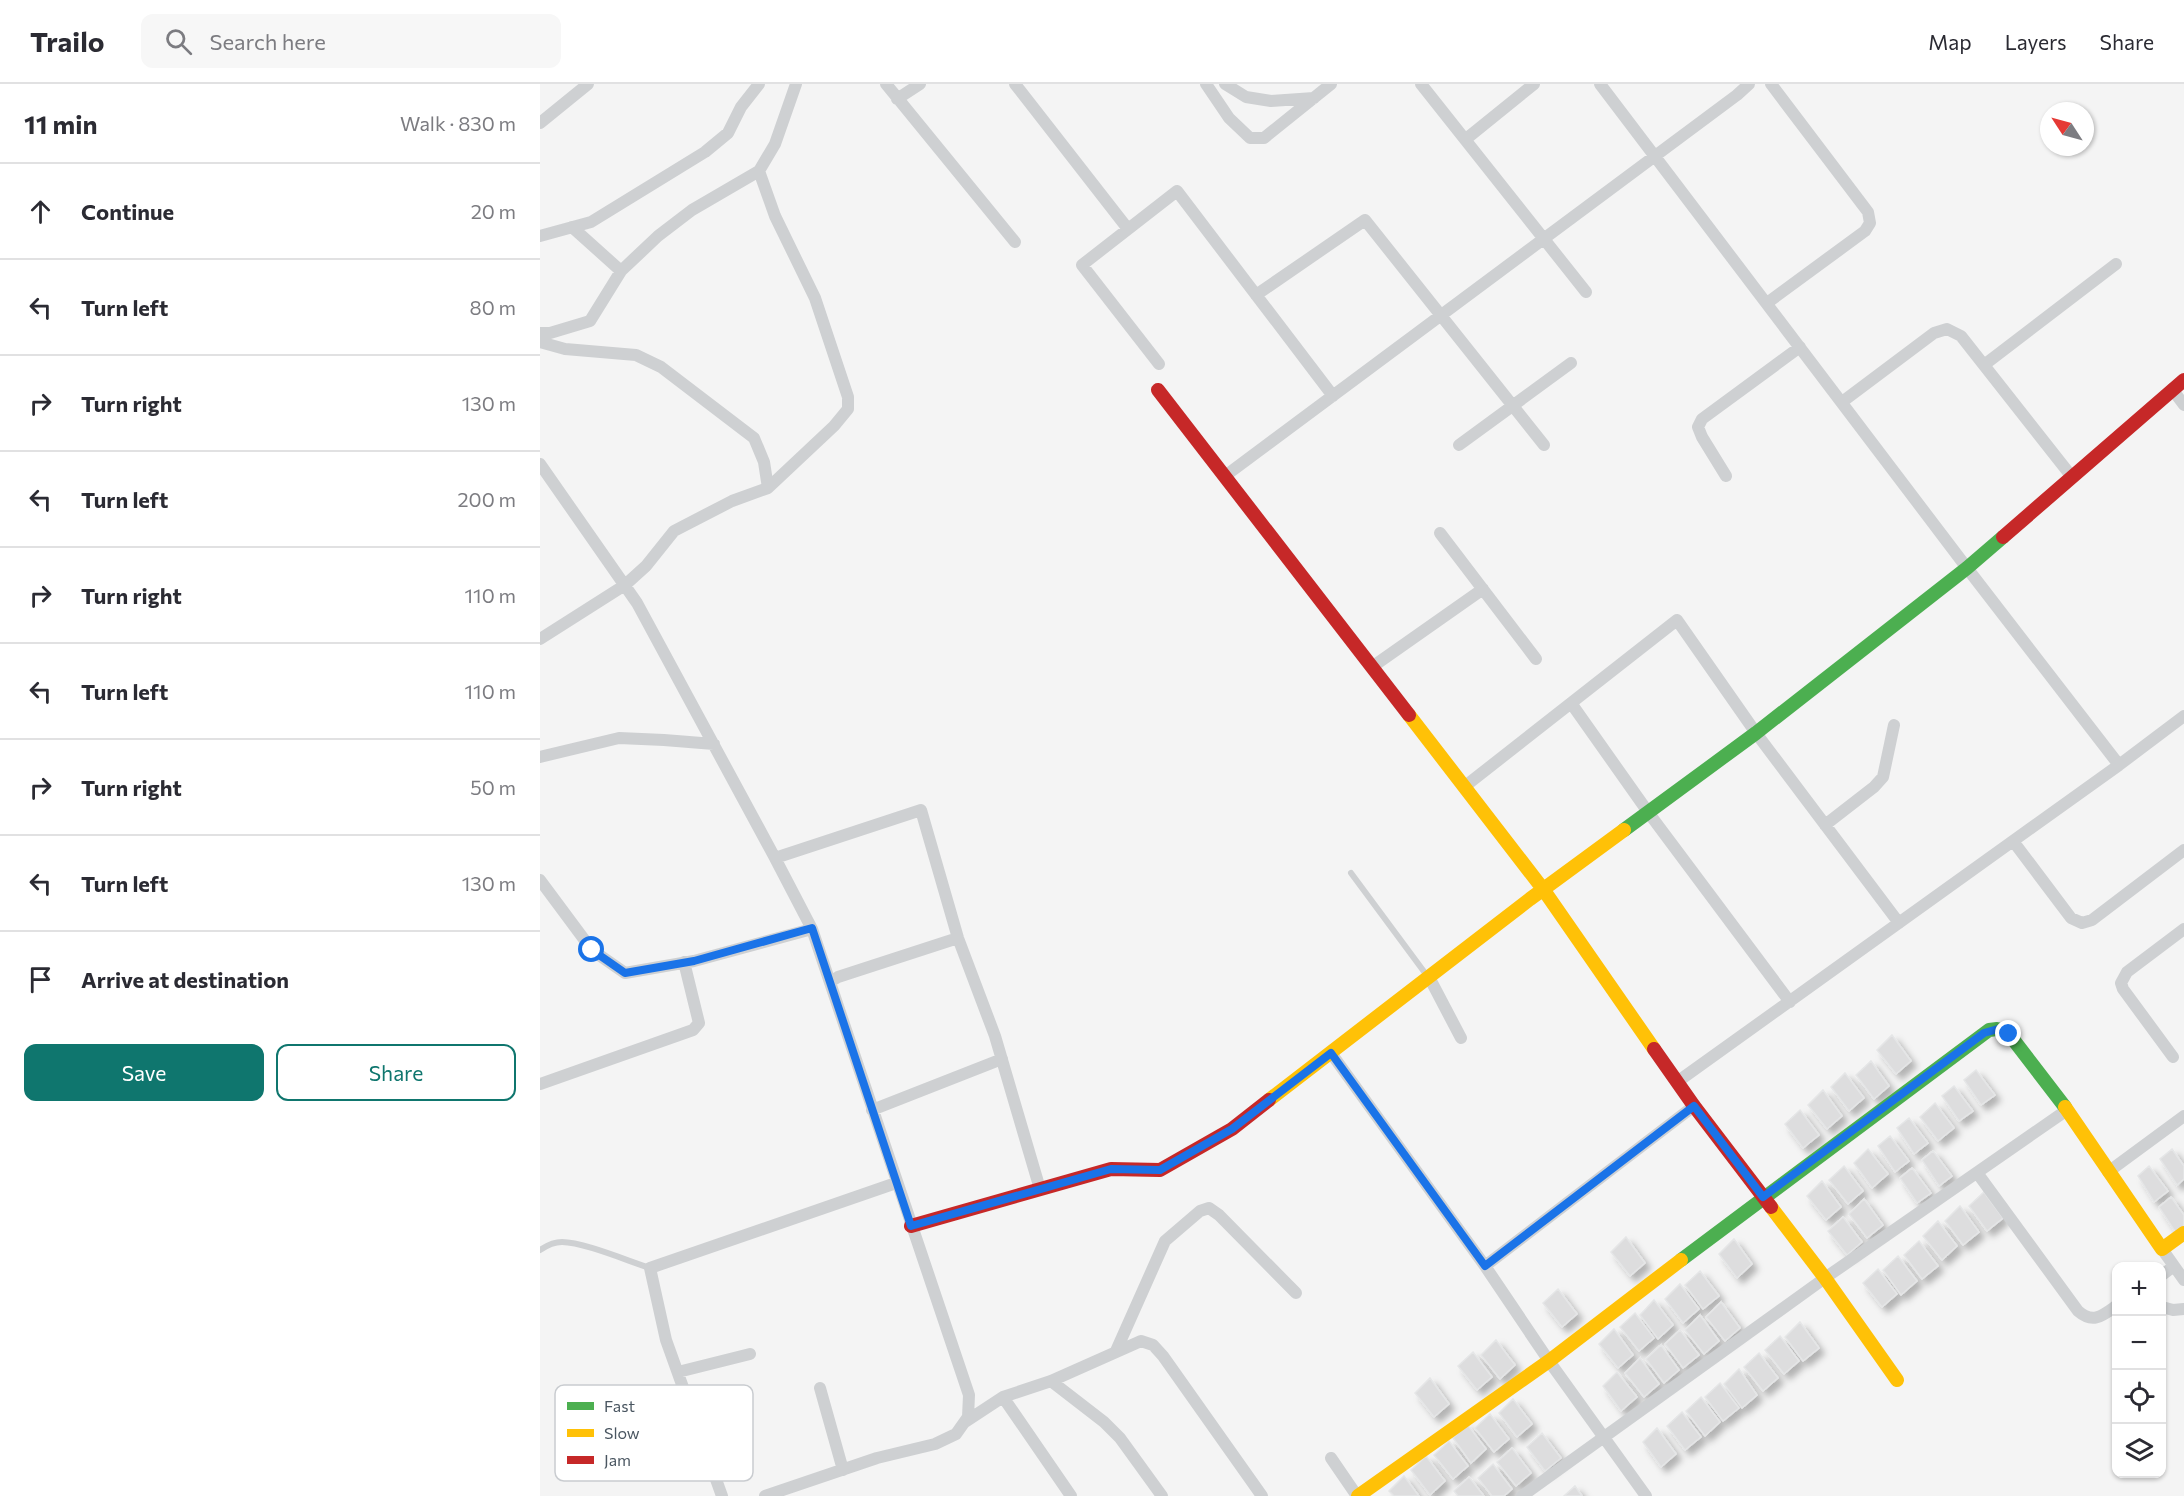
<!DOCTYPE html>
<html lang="en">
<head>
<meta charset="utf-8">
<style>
  body { margin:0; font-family:Commissioner,sans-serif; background:#f7f7f7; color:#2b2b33 }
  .controls { position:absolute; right:18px; bottom:18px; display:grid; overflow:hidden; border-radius:12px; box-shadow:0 2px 4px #0004 }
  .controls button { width:54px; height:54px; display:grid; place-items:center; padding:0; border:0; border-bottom:2px solid #e1e1e2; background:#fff; color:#2b2b33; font:30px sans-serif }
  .compass { position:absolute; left:1500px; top:18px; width:54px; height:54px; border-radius:50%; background:#fff; box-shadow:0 2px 4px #0004; rotate:306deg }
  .stop { position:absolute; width:18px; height:18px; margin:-14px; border:4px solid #1a73e8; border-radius:50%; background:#fff }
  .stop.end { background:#1a73e8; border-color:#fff; box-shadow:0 2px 6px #0008 }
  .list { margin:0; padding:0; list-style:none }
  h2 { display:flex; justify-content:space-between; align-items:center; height:78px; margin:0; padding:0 24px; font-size:26px }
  h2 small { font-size:20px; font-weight:400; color:#7c7c81 }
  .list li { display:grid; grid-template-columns:39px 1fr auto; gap:18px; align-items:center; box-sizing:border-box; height:96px; padding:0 24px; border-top:2px solid #e1e1e2 }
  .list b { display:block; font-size:22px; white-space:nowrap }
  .list em { font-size:20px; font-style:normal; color:#7c7c81 }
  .actions { display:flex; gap:12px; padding:18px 24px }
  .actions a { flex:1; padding:14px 0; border:2px solid #0f766e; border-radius:12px; text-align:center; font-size:21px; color:#0f766e }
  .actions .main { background:#0f766e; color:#fff }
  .icon { flex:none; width:33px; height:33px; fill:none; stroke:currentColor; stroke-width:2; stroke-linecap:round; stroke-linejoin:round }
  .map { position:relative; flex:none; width:1644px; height:1412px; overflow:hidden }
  header { display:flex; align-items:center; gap:36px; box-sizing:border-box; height:84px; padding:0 30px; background:#fff; border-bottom:2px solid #e1e1e2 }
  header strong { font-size:28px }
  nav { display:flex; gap:33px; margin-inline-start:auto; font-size:21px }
  .search { width:420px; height:54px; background:#f7f7f7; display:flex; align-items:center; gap:15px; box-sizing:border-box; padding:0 21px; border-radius:12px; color:#7c7c81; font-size:22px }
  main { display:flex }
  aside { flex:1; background:#fff }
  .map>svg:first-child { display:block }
</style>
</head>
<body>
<header>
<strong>Trailo</strong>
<div class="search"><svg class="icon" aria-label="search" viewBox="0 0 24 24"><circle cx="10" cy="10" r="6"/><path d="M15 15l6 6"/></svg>Search here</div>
<nav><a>Map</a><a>Layers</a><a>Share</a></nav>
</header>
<main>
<aside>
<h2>11 min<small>Walk · 830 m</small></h2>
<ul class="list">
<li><svg class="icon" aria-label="ahead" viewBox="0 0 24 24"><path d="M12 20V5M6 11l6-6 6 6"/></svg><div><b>Continue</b></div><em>20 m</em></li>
<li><svg class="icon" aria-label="left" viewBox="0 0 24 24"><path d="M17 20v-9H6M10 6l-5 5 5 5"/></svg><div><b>Turn left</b></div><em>80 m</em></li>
<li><svg class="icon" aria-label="right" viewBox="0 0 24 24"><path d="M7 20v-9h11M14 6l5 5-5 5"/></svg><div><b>Turn right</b></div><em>130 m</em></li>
<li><svg class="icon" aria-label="left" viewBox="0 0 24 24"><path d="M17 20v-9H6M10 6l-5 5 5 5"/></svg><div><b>Turn left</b></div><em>200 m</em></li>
<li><svg class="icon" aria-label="right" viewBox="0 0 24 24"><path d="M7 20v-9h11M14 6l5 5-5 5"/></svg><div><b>Turn right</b></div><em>110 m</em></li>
<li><svg class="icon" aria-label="left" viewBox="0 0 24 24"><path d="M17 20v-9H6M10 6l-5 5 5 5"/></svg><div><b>Turn left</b></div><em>110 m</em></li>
<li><svg class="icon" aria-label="right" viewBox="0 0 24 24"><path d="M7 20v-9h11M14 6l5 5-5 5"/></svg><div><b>Turn right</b></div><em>50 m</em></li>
<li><svg class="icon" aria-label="left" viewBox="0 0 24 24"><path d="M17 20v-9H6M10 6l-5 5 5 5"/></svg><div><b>Turn left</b></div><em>130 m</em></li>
<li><svg class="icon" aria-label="arrive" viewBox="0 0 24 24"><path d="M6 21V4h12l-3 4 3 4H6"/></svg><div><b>Arrive at destination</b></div></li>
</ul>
<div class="actions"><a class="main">Save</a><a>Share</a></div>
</aside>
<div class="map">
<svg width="1644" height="1412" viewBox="0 0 1644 1412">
  <defs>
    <filter id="shadow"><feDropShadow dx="5.5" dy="5.5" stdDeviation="3" flood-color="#0004"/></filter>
  </defs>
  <rect width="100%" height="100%" fill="#f4f4f4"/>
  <path fill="#ddddde" stroke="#e5e6e7" stroke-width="1.5" filter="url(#shadow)" d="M1352 951 1371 977 1356 990 1337 966Z
    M1331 977 1349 1002 1334 1015 1316 991Z
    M1436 986 1455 1011 1441 1021 1424 996Z
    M1305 989 1324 1014 1309 1027 1291 1003Z
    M1414 1002 1433 1027 1419 1037 1402 1012Z
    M1283 1006 1302 1032 1287 1045 1268 1021Z
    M1395 1019 1414 1044 1398 1057 1380 1033Z
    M1260 1026 1279 1051 1263 1064 1245 1040Z
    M1369 1034 1388 1059 1374 1070 1357 1044Z
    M1350 1052 1369 1077 1355 1088 1338 1062Z
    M1328 1065 1348 1090 1332 1104 1314 1079Z
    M1632 1065 1644 1082V1095L1637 1101 1620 1075Z
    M1393 1067 1412 1092 1399 1102 1382 1076Z
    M1304 1082 1323 1107 1308 1120 1289 1096Z
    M1609 1082 1628 1107 1614 1118 1598 1092Z
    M1372 1084 1391 1109 1377 1119 1360 1094Z
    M1282 1097 1301 1123 1286 1136 1267 1112Z
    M1444 1108 1463 1134 1447 1147 1429 1122Z
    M1631 1113 1644 1131V1143L1636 1149 1619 1123Z
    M1324 1115 1343 1141 1327 1154 1309 1130Z
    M1420 1122 1439 1148 1423 1161 1405 1137Z
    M1303 1133 1322 1158 1307 1171 1288 1147Z
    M1398 1137 1417 1162 1402 1176 1383 1152Z
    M1086 1153 1105 1179 1090 1192 1071 1168Z
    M1194 1155 1212 1180 1197 1194 1179 1170Z
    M1379 1157 1398 1182 1382 1195 1364 1171Z
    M1358 1172 1377 1197 1361 1211 1343 1186Z
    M1338 1185 1357 1210 1342 1223 1323 1199Z
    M1160 1187 1179 1212 1163 1225 1145 1201Z
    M1140 1200 1159 1225 1143 1239 1125 1215Z
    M1018 1205 1037 1230 1022 1243 1003 1219Z
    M1114 1216 1133 1241 1118 1255 1100 1231Z
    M1181 1218 1200 1244 1185 1257 1166 1233Z
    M1095 1229 1114 1254 1099 1267 1080 1243Z
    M1160 1231 1179 1257 1164 1270 1145 1246Z
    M1260 1238 1279 1264 1263 1277 1245 1253Z
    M1074 1245 1093 1271 1078 1284 1059 1260Z
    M1140 1246 1159 1271 1143 1284 1125 1260Z
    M1240 1252 1259 1277 1244 1290 1225 1266Z
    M956 1256 975 1281 960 1295 941 1271Z
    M1121 1261 1139 1286 1124 1299 1106 1275Z
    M933 1268 952 1293 937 1306 918 1282Z
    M1219 1269 1238 1294 1223 1307 1204 1283Z
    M1100 1274 1119 1300 1104 1313 1085 1289Z
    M1199 1285 1217 1311 1202 1324 1184 1300Z
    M1077 1288 1097 1313 1081 1327 1063 1302Z
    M890 1294 909 1320 894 1333 875 1309Z
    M1180 1299 1199 1324 1183 1337 1165 1313Z
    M1161 1313 1180 1338 1165 1352 1146 1327Z
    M973 1315 992 1340 977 1353 959 1329Z
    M1142 1328 1161 1353 1145 1366 1127 1342Z
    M950 1330 969 1355 954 1368 935 1344Z
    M927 1340 946 1365 931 1379 913 1354Z
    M1117 1344 1136 1370 1121 1383 1103 1358Z
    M1002 1349 1021 1374 1005 1387 987 1363Z
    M909 1357 928 1382 913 1395 894 1371Z
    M972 1364 991 1389 976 1402 957 1378Z
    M886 1372 905 1397 890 1411 871 1386Z
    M953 1380 972 1405 964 1412H952L938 1394Z
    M864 1392 879 1412H854L849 1407Z
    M929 1393 944 1412H918L914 1407Z
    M1035 1402 1042 1412H1024Z"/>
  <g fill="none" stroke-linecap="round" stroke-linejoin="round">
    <path stroke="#ced0d2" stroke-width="6" d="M811 789 888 893
      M0 1166C6 1162 15 1158 22 1158 43 1158 88 1177 110 1184"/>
    <path stroke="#ced0d2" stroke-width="12" d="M346 0 475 158
      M475 0 588 145
      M666 0 689 34 710 54H724L791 0
      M685 0 706 13 731 17 774 14
      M881 0 1046 208
      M1060 0 1427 484 1579 681
      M357 15 380 0
      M0 39 48 0
      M926 55 994 0
      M32 143 81 187
      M0 152 51 138 165 68 188 49 201 23 219 0
      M716 211 825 136 1004 361
      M1227 219 1325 147 1330 139 1328 128 1231 0
      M0 249H10L50 237 81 187 118 152 152 126 219 87 235 60 256 0
      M0 258 25 265 96 271 121 283 214 354 224 378 228 404
      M619 280 542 181 637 107 793 312
      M1444 281 1576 180
      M1632 305 1644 321
      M1302 318 1394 249 1407 245 1421 252 1532 393
      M919 361 1031 279
      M0 380 97 519 235 774 381 726 418 854 455 952 500 1105
      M685 392 1197 11 1209 0
      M1186 392 1162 353 1158 343 1162 335 1260 263
      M900 449 996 575
      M0 555 85 501 106 482 134 447 192 417 228 404 294 342 308 325V313L275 214 235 132 219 87
      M832 583 943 505
      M1031 619 1108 728 1250 918
      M0 673 79 654 124 656 174 660
      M924 703 1137 536 1216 649 1359 839
      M1285 741 1334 703 1343 693 1354 641
      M1473 757 1531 834 1542 839 1552 836 1644 766
      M235 774 272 845
      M0 796 52 866 85 889 154 877 272 845 429 1311 428 1333 416 1350 395 1360 337 1374 225 1412
      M889 893 921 954
      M290 898 298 893 418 854
      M791 969 945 1182
      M1633 973 1583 905 1581 899 1587 888 1644 845
      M1137 998 1579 681 1644 632
      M0 1000 153 946 159 939 144 878
      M332 1026 462 975
      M1568 1088 1644 1032
      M1438 1090 1538 1227C1553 1240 1562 1232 1576 1222
      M1622 1165 1644 1196
      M1622 1191 1634 1182
      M1622 1223 1633 1226 1644 1225
      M576 1267 625 1157 660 1127 669 1124 679 1131 756 1209
      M138 1288 210 1270
      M511 1297 564 1338 580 1354 622 1412
      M280 1304 303 1386
      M463 1313 531 1412
      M425 1338 463 1313 511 1297 601 1257 613 1261 623 1272 722 1412
      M791 1374 817 1412
      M182 1412 126 1256 110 1184 356 1099
      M982 1412 1285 1194 1527 1026
      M1106 1412 1009 1277 945 1182 1154 1022"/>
    <path stroke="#4caf50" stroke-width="14" d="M1084 746 1216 649 1427 484 1463 453
      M1141 1176 1449 946 1457 945 1469 950 1525 1023"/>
    <path stroke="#ffc107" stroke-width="14" d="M869 631 1003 805 1114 965
      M729 1016 990 815 1084 746
      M1525 1023 1622 1165 1644 1149
      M1231 1123 1285 1194 1357 1296
      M818 1412 1009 1277 1141 1176"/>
    <path stroke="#c62828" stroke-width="14" d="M618 306 869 631
      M1463 453 1644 296
      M1114 965 1154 1022 1231 1123
      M371 1142 571 1085 620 1086 692 1045 729 1016"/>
  </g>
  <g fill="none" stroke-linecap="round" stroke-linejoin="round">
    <path stroke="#1a73e8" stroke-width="8" d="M52 866 85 889 154 877 272 844 371 1142 571 1085 620 1086 692 1045 791 969 945 1182 1154 1022 1223 1113 1444 949 1458 945 1469 950"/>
  </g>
  <rect x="15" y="1301" width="198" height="96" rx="9" fill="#fff" stroke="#c9ccd0" stroke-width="1.5"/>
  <rect x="27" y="1318" width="27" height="8" fill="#4caf50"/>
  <rect x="27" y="1345" width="27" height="8" fill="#ffc107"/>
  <rect x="27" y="1372" width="27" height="8" fill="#c62828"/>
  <g font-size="16" fill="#4a5661">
    <text x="64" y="1328">Fast</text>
    <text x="64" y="1355">Slow</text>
    <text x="64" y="1382">Jam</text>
  </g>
</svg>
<div class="controls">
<button>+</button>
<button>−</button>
<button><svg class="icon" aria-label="locate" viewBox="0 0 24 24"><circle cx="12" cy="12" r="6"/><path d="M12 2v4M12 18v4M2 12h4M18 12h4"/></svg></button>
<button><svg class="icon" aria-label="layers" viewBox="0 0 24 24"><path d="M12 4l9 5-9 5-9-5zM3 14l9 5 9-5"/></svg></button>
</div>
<svg class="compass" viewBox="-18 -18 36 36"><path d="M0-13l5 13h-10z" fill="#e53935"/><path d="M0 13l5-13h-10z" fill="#7c7c81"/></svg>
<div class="stop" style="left:52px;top:866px"></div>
<div class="stop end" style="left:1469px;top:950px"></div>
</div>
</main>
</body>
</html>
